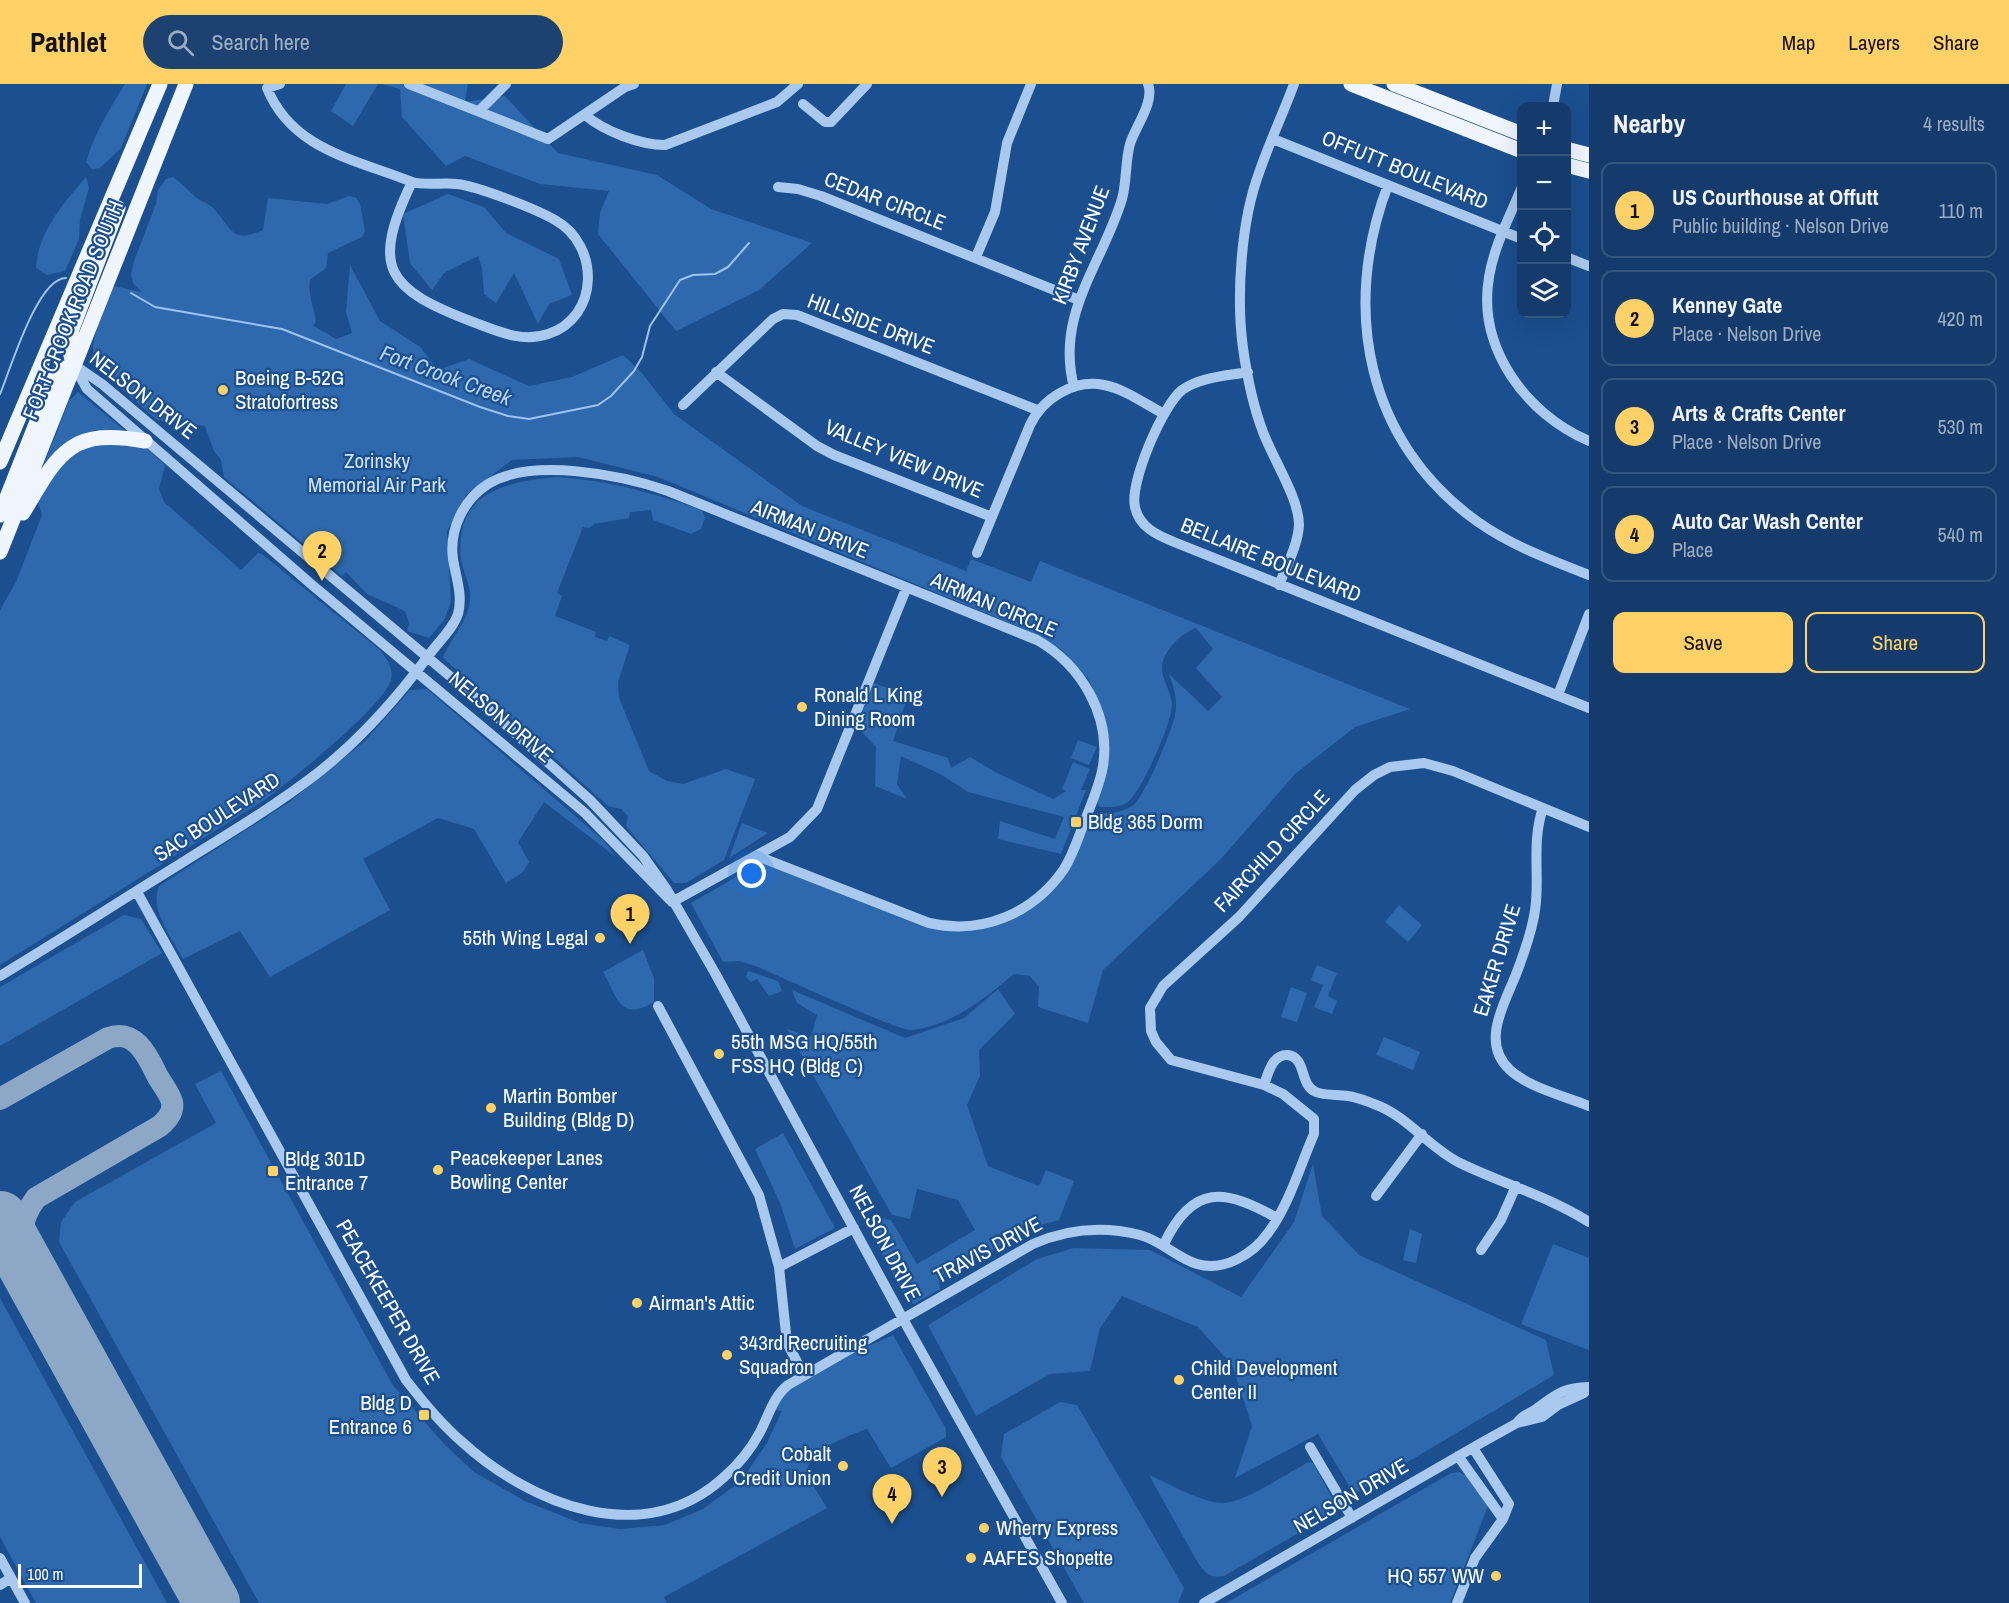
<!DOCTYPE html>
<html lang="en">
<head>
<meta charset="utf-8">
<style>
  body { margin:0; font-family:"Archivo Narrow",sans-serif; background:#1d4271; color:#f1f3f6 }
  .controls { position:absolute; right:18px; top:18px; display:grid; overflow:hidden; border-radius:12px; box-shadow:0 6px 24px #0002 }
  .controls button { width:54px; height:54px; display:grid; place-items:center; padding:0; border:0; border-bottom:2px solid #33557e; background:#143b6b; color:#f1f3f6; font:30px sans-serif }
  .scale { position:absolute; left:18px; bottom:15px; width:124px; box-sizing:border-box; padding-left:6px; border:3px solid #fff; border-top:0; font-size:16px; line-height:21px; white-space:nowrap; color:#fff; -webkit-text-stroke:4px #1b4f8f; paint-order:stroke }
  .you { position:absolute; left:752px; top:790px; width:21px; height:21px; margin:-15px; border:4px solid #fff; border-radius:50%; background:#1a73e8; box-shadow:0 0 0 9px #1a73e833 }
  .badge { display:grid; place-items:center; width:39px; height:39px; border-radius:50%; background:#ffd166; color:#111; font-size:20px; font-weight:700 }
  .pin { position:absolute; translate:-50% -50px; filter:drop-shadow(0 2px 3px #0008) }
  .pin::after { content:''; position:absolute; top:32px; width:21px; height:18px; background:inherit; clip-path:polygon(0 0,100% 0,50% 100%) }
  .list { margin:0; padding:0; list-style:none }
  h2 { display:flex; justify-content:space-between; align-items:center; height:78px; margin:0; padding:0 24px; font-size:26px }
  h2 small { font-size:20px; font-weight:400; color:#9dadc1 }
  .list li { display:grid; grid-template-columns:39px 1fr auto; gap:18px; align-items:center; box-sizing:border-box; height:96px; margin:0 12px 12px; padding:0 12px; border:2px solid #33557e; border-radius:12px }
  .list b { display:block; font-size:22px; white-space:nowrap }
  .list p { margin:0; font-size:20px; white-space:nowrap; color:#9dadc1 }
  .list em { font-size:20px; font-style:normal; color:#9dadc1 }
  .actions { display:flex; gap:12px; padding:18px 24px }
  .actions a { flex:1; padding:14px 0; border:2px solid #ffd166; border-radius:12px; text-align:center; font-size:21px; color:#ffd166 }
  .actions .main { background:#ffd166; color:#111 }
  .icon { flex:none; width:33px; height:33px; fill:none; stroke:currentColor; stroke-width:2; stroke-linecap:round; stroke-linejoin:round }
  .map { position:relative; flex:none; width:1589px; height:1519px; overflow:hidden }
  header { display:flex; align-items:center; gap:36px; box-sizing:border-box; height:84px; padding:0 30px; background:#ffd166; color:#111 }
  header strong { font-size:28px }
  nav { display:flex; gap:33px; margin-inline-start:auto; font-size:21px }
  .search { width:420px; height:54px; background:#1d4271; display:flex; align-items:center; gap:15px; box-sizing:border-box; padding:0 21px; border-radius:33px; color:#9dadc1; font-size:22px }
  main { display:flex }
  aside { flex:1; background:#143b6b }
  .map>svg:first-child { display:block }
</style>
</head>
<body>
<header>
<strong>Pathlet</strong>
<div class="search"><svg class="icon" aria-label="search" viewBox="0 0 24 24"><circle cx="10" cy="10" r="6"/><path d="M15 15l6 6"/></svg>Search here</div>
<nav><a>Map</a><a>Layers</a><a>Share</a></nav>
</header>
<main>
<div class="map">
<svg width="1589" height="1519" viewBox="0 0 1589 1519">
  <rect width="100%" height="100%" fill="#1b4f8f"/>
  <path fill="#2e69ad" d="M125 0H147L121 64 100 84 92 85 86 78C95 48 109 26 125 0Z
    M346 0H378L353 42 331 27Z
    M381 0H468L465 18 505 12 558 69 657 91 711 125 812 159 759 206 676 247 598 150 600 129 609 107 540 100 465 72 446 82 402 33 400 5Z
    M86 93 89 104 80 135 79 155 65 187 47 191 36 184C38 148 63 120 86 93Z
    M173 93C182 99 189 108 198 115 203 118 210 120 214 125 232 145 232 160 263 146L268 114 327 120 349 112 356 114 360 120 365 147 362 153 328 169 326 184 310 196C307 215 318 230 315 240L312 241 336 255 352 249 346 228 350 181 380 237 420 263 438 286 469 275 529 302 572 293 623 271 641 288 674 330 802 422 966 487 971 475 1031 498 1040 477 1410 625 1355 643 1295 690 1221 775 1103 886 1088 939 1038 923 1039 903 1030 892 1014 890C984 915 951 942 911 946 898 947 779 892 758 883L739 877 723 878 691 819 762 778 966 846C1050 834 1056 797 1092 730 1105 729 1121 730 1132 722 1144 715 1172 646 1175 631 1178 616 1174 604 1169 590L1208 627 1222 613 1196 584 1213 565 1196 544C1182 549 1162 567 1162 584 1162 596 1171 608 1172 619 1173 638 1143 703 1130 716 1122 724 1110 723 1100 723L1097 719 1105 635 1089 596 1062 566 1031 548 658 393 578 373 512 376 466 411 447 447 451 518 444 536 429 554 407 547 409 539 405 527 367 510 346 488 342 492 224 393 221 376 214 367 205 342 157 336 95 282C87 256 105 226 114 202L142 208 133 199 131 190 134 177 156 120 158 106 166 95Z
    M448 110 484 123 506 149 559 175 572 211 549 220 538 240 514 189 496 219 484 210 482 184 478 172 444 189 432 206 410 179 403 130Z
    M78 308 124 346H96L72 356 39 393 69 317Z
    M111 357 144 361 165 381 159 405 164 418 241 486 258 469 262 470 381 567C387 576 394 584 391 596 384 622 290 697 266 715L0 881V526L16 498 42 431 37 416 62 381 80 364Z
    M557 393C612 397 650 408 702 426L705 434 701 445 691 450 653 436 651 426 630 428 629 434 594 440 589 444 583 443 557 509 562 512 555 532 596 548 595 553 607 557 609 552 630 561 618 598 619 614 649 687 667 697 683 700 726 685 755 695 724 776 686 799H674L626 742 628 732 621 725 608 722 443 574C451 552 471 536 470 511 470 499 463 488 461 476 454 408 504 398 557 393Z
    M873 599 908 611 893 657 948 674 951 684 970 673 999 690 1053 715 1066 707 1062 705 1073 678 1090 685 1081 706H1086L1061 770 998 755 1000 737 1055 755 1064 733 968 708 940 690 901 672 897 700 907 715 875 702 876 663 857 643Z
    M427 605 603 756 616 773 544 718 518 758 529 778 523 788 506 799 474 745 438 734 363 775 390 826 270 893 240 847 183 875C172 854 149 825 159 802L288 719 365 657 410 606Z
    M1078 656 1097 663 1089 681 1071 674Z
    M742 739 768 749 729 774Z
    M1399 821 1422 841 1408 858 1385 838Z
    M124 831 141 835 162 869 0 962V903Z
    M643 866 654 894V918C620 938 618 915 603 888Z
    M1317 881 1337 889 1328 912 1337 917 1332 930 1314 923 1323 901 1311 896Z
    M748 887 778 897 782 907 769 912 757 895 751 898 746 893Z
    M1291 903 1307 909 1297 938 1281 933Z
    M998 905 1015 930 979 966 980 992 967 1021 988 1082 1039 1102 1046 1086 1074 1097 1059 1136 1030 1144 939 1197 940 1205 914 1220 906 1216 869 1144 878 1133 891 1136 917 1180 975 1146 958 1116 917 1105 910 1135 892 1131 787 945 811 953 817 931 797 919 792 906 905 954 964 934Z
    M1384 953 1420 968 1413 986 1376 971Z
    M221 987 392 1300 444 1360 474 1388 525 1417 580 1439 620 1445 665 1441 703 1425 741 1397 767 1359 782 1327 775 1326 782 1310 848 1271 893 1251 946 1345V1353L891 1384 867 1345C852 1350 807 1367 808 1386 809 1398 821 1413 827 1424L664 1513 667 1519H259L59 1158 61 1138 75 1118 216 1039 195 1000Z
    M783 1049 835 1144 795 1165 780 1119 755 1065Z
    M1313 1080 1322 1132 1359 1171 1546 1256 1554 1291 1354 1410 1318 1350 1235 1394 1252 1342 1232 1281 1198 1243 1122 1212 1100 1244 1090 1287 1050 1290 976 1332 928 1241 1037 1175 1074 1164 1150 1166 1241 1213 1294 1138Z
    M1410 1145 1422 1150 1416 1179 1403 1176Z
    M1553 1160 1589 1174V1266L1521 1240Z
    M0 1214 167 1519H36L0 1453Z
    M1060 1318 1077 1321 1184 1504 1178 1519H1084L1001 1373 1004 1350Z
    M1309 1378 1313 1379 1338 1425 1335 1428 1224 1492C1210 1494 1206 1490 1198 1479L1149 1391C1168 1399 1204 1420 1224 1419 1250 1416 1285 1390 1309 1378Z
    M1460 1388 1467 1392 1488 1422 1450 1519H1226L1451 1389Z"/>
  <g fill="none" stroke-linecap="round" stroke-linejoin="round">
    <path stroke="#9cc4f0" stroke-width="2" d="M131 209 155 223 282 245 480 323 508 332 529 335 598 321 611 312 634 287 642 273 650 242 680 196 693 191 715 190 728 183 749 159
      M0 310C10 287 37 194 66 194"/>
    <path stroke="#8da7c7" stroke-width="22" d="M0 1015 108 954C136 944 148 973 158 993 162 1000 170 1010 172 1018 174 1028 167 1036 160 1042L36 1114C19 1137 18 1158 27 1184"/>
    <path stroke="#8da7c7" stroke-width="56" d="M0 1135 212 1519"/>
    <path stroke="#a9c9ee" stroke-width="10" d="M280 0 267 4C292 66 355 75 412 98
      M409 0 548 55 625 3 634 0
      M803 20 825 38H831L867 0
      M1553 22 1557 0
      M479 27 506 0
      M585 31C604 47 640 61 665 61L777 18 798 0
      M1273 55 1522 155
      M412 98C427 102 441 98 457 100 477 102 536 125 555 136 600 161 600 233 548 250 521 259 498 247 473 238 387 205 370 185 412 98Z
      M1388 101C1341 224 1366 359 1478 438 1512 462 1551 476 1589 491
      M778 103 798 105 821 112 1079 216
      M1522 103C1510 132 1494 162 1489 193 1477 264 1526 330 1589 357
      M976 173 995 128 1007 59 1031 0
      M1566 173 1589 182
      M73 280 102 300 470 609 590 716 643 772 667 806 715 889 903 1235 1062 1519
      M74 282 87 305 311 500 585 729 670 816
      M716 288 817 362 834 371 992 433
      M1248 288C1226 292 1200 293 1182 306 1163 321 1129 399 1135 423 1139 443 1157 451 1174 458L1589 624
      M1074 303C1055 230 1102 181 1122 115 1127 97 1125 78 1130 60 1135 43 1155 18 1148 0
      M683 321 773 235 783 230 797 231 1037 326
      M977 469 1030 341C1043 314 1074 295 1104 301 1125 305 1145 320 1164 330
      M1279 501C1286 483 1298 461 1299 441 1299 414 1273 375 1263 348 1253 322 1247 292 1243 264 1236 213 1241 137 1259 89 1269 59 1283 30 1294 0
      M1558 611 1589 530
      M1543 724C1530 761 1542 799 1533 837 1529 856 1522 875 1515 893 1503 922 1481 960 1510 986 1530 1004 1564 1012 1589 1022
      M137 808 406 1296C423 1318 440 1339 461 1357 531 1421 643 1466 723 1394 738 1381 751 1365 760 1348 769 1331 773 1313 788 1301L1033 1160C1067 1145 1104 1142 1140 1151 1162 1157 1177 1174 1197 1180 1224 1188 1253 1170 1268 1149 1289 1121 1300 1082 1314 1050V1035L1283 1010 1264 1001 1171 976 1156 958 1151 947 1150 924 1163 902 1239 833 1355 706 1374 691 1390 683 1424 679 1453 687 1589 743
      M672 818 790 753 817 725 906 505
      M0 892C61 855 120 817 180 780 226 751 272 724 315 691 358 658 397 614 429 571 438 558 453 545 458 530 463 511 456 494 453 475 449 446 463 416 488 400 532 373 622 391 668 407L1037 556C1081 581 1111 631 1103 682 1100 701 1091 720 1084 739 1078 754 1073 771 1064 785 1033 830 982 851 929 839L757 772
      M658 922 759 1111 779 1183 787 1259 804 1291
      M1264 1001C1268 990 1272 970 1288 971 1307 974 1299 1001 1316 1008 1326 1012 1338 1010 1348 1012 1357 1013 1366 1017 1374 1020 1408 1032 1429 1064 1460 1079 1503 1100 1548 1112 1589 1138
      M1376 1112 1422 1050
      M1164 1160C1193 1099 1225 1105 1277 1134
      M1481 1166 1501 1136 1516 1102
      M779 1183 854 1144
      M1517 1339C1522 1331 1529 1330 1536 1325 1557 1310 1562 1304 1589 1303
      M1310 1363 1352 1434
      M1458 1372 1503 1435
      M0 1474 25 1519
      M0 1501 11 1494
      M1204 1519 1481 1359 1517 1339 1542 1333 1558 1321 1584 1309 1588 1304
      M1457 1519 1475 1474 1503 1435 1509 1420 1473 1364"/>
    <path stroke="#f0f6ff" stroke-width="15" d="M1351 0 1522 67
      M1394 0 1522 50
      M1566 65 1589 71
      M1566 81 1589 87
      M73 280 69 263 72 245 118 124
      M0 378 160 0
      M23 429C58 370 69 343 145 357
      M0 431 53 297 57 289 73 280
      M0 468 186 0"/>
  </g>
  <g fill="#ffd166" stroke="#1b4f8f" stroke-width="2">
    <circle cx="223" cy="306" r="6"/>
    <circle cx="802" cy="623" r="6"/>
    <rect x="1070" y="732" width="12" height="12" rx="3"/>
    <circle cx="600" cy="854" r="6"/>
    <circle cx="719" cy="970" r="6"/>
    <circle cx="491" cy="1024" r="6"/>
    <circle cx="438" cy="1086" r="6"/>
    <rect x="267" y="1081" width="12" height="12" rx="3"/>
    <circle cx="637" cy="1219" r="6"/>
    <circle cx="727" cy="1271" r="6"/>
    <circle cx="1179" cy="1296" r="6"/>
    <rect x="418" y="1325" width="12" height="12" rx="3"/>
    <circle cx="843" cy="1382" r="6"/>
    <circle cx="984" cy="1444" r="6"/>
    <circle cx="971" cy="1474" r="6"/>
    <circle cx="1496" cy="1492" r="6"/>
  </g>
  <g text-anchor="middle" stroke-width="4.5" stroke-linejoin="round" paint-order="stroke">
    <g font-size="21" fill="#fff" stroke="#1b4f8f">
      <text transform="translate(1405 86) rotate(22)" y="7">OFFUTT BOULEVARD</text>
      <text transform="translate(885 117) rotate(21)" y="7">CEDAR CIRCLE</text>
      <text transform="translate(1081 161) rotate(-69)" y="7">KIRBY AVENUE</text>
      <text transform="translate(73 226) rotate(-68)" y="7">FORT CROOK ROAD SOUTH</text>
      <text transform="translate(871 240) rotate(21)" y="7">HILLSIDE DRIVE</text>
      <text transform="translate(143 311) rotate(38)" y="7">NELSON DRIVE</text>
      <text transform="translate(904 375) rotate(23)" y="7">VALLEY VIEW DRIVE</text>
      <text transform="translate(810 445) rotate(22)" y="7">AIRMAN DRIVE</text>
      <text transform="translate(1271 476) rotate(22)" y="7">BELLAIRE BOULEVARD</text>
      <text transform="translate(994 521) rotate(23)" y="7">AIRMAN CIRCLE</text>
      <text transform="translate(501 633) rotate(40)" y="7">NELSON DRIVE</text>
      <text transform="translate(217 733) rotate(-33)" y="7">SAC BOULEVARD</text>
      <text transform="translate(1272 767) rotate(-47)" y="7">FAIRCHILD CIRCLE</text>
      <text transform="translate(1497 876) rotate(-73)" y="7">EAKER DRIVE</text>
      <text transform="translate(885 1159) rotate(62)" y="7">NELSON DRIVE</text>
      <text transform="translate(988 1166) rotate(-28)" y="7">TRAVIS DRIVE</text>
      <text transform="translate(388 1218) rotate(60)" y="7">PEACEKEEPER DRIVE</text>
      <text transform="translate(1351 1412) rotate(-30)" y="7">NELSON DRIVE</text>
    </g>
    <g font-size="21" fill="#fff" stroke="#1b4f8f" text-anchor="start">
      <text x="235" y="301">Boeing B-52G<tspan x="235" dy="24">Stratofortress</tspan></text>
      <text x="814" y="618">Ronald L King<tspan x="814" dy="24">Dining Room</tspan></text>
      <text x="1088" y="745">Bldg 365 Dorm</text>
      <text x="588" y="861" text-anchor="end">55th Wing Legal</text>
      <text x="731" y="965">55th MSG HQ/55th<tspan x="731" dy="24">FSS HQ (Bldg C)</tspan></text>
      <text x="503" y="1019">Martin Bomber<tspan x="503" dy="24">Building (Bldg D)</tspan></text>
      <text x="450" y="1081">Peacekeeper Lanes<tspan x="450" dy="24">Bowling Center</tspan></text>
      <text x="285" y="1082">Bldg 301D<tspan x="285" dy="24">Entrance 7</tspan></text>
      <text x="649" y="1226">Airman's Attic</text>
      <text x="739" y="1266">343rd Recruiting<tspan x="739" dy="24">Squadron</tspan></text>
      <text x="1191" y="1291">Child Development<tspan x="1191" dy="24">Center II</tspan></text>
      <text x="412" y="1326" text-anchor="end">Bldg D<tspan x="412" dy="24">Entrance 6</tspan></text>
      <text x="831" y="1377" text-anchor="end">Cobalt<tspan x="831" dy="24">Credit Union</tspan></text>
      <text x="996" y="1451">Wherry Express</text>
      <text x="983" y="1481">AAFES Shopette</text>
      <text x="1484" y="1499" text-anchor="end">HQ 557 WW</text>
    </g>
    <g font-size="21" fill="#cfe3fa" stroke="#1b4f8f">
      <text x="377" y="384">Zorinsky<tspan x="377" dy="24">Memorial Air Park</tspan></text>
    </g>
    <g font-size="22" font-style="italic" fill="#b5d3f5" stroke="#1b4f8f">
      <text transform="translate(446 291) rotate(20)" y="8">Fort Crook Creek</text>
    </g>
  </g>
</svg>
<div class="controls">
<button>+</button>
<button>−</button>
<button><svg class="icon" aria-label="locate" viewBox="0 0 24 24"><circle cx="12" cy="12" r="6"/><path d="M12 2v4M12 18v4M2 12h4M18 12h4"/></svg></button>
<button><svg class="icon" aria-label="layers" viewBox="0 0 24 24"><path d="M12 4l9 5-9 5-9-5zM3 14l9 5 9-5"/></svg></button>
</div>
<div class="scale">100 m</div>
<div class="you"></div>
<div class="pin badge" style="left:630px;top:860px">1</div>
<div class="pin badge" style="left:322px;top:497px">2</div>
<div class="pin badge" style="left:942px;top:1413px">3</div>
<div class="pin badge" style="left:892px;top:1440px">4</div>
</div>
<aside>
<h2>Nearby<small>4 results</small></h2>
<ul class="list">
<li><span class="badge">1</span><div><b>US Courthouse at Offutt</b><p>Public building · Nelson Drive</p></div><em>110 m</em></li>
<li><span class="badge">2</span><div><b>Kenney Gate</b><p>Place · Nelson Drive</p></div><em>420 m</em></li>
<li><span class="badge">3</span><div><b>Arts &amp; Crafts Center</b><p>Place · Nelson Drive</p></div><em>530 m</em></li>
<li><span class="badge">4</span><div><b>Auto Car Wash Center</b><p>Place</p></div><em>540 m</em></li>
</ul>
<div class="actions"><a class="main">Save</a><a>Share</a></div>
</aside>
</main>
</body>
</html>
